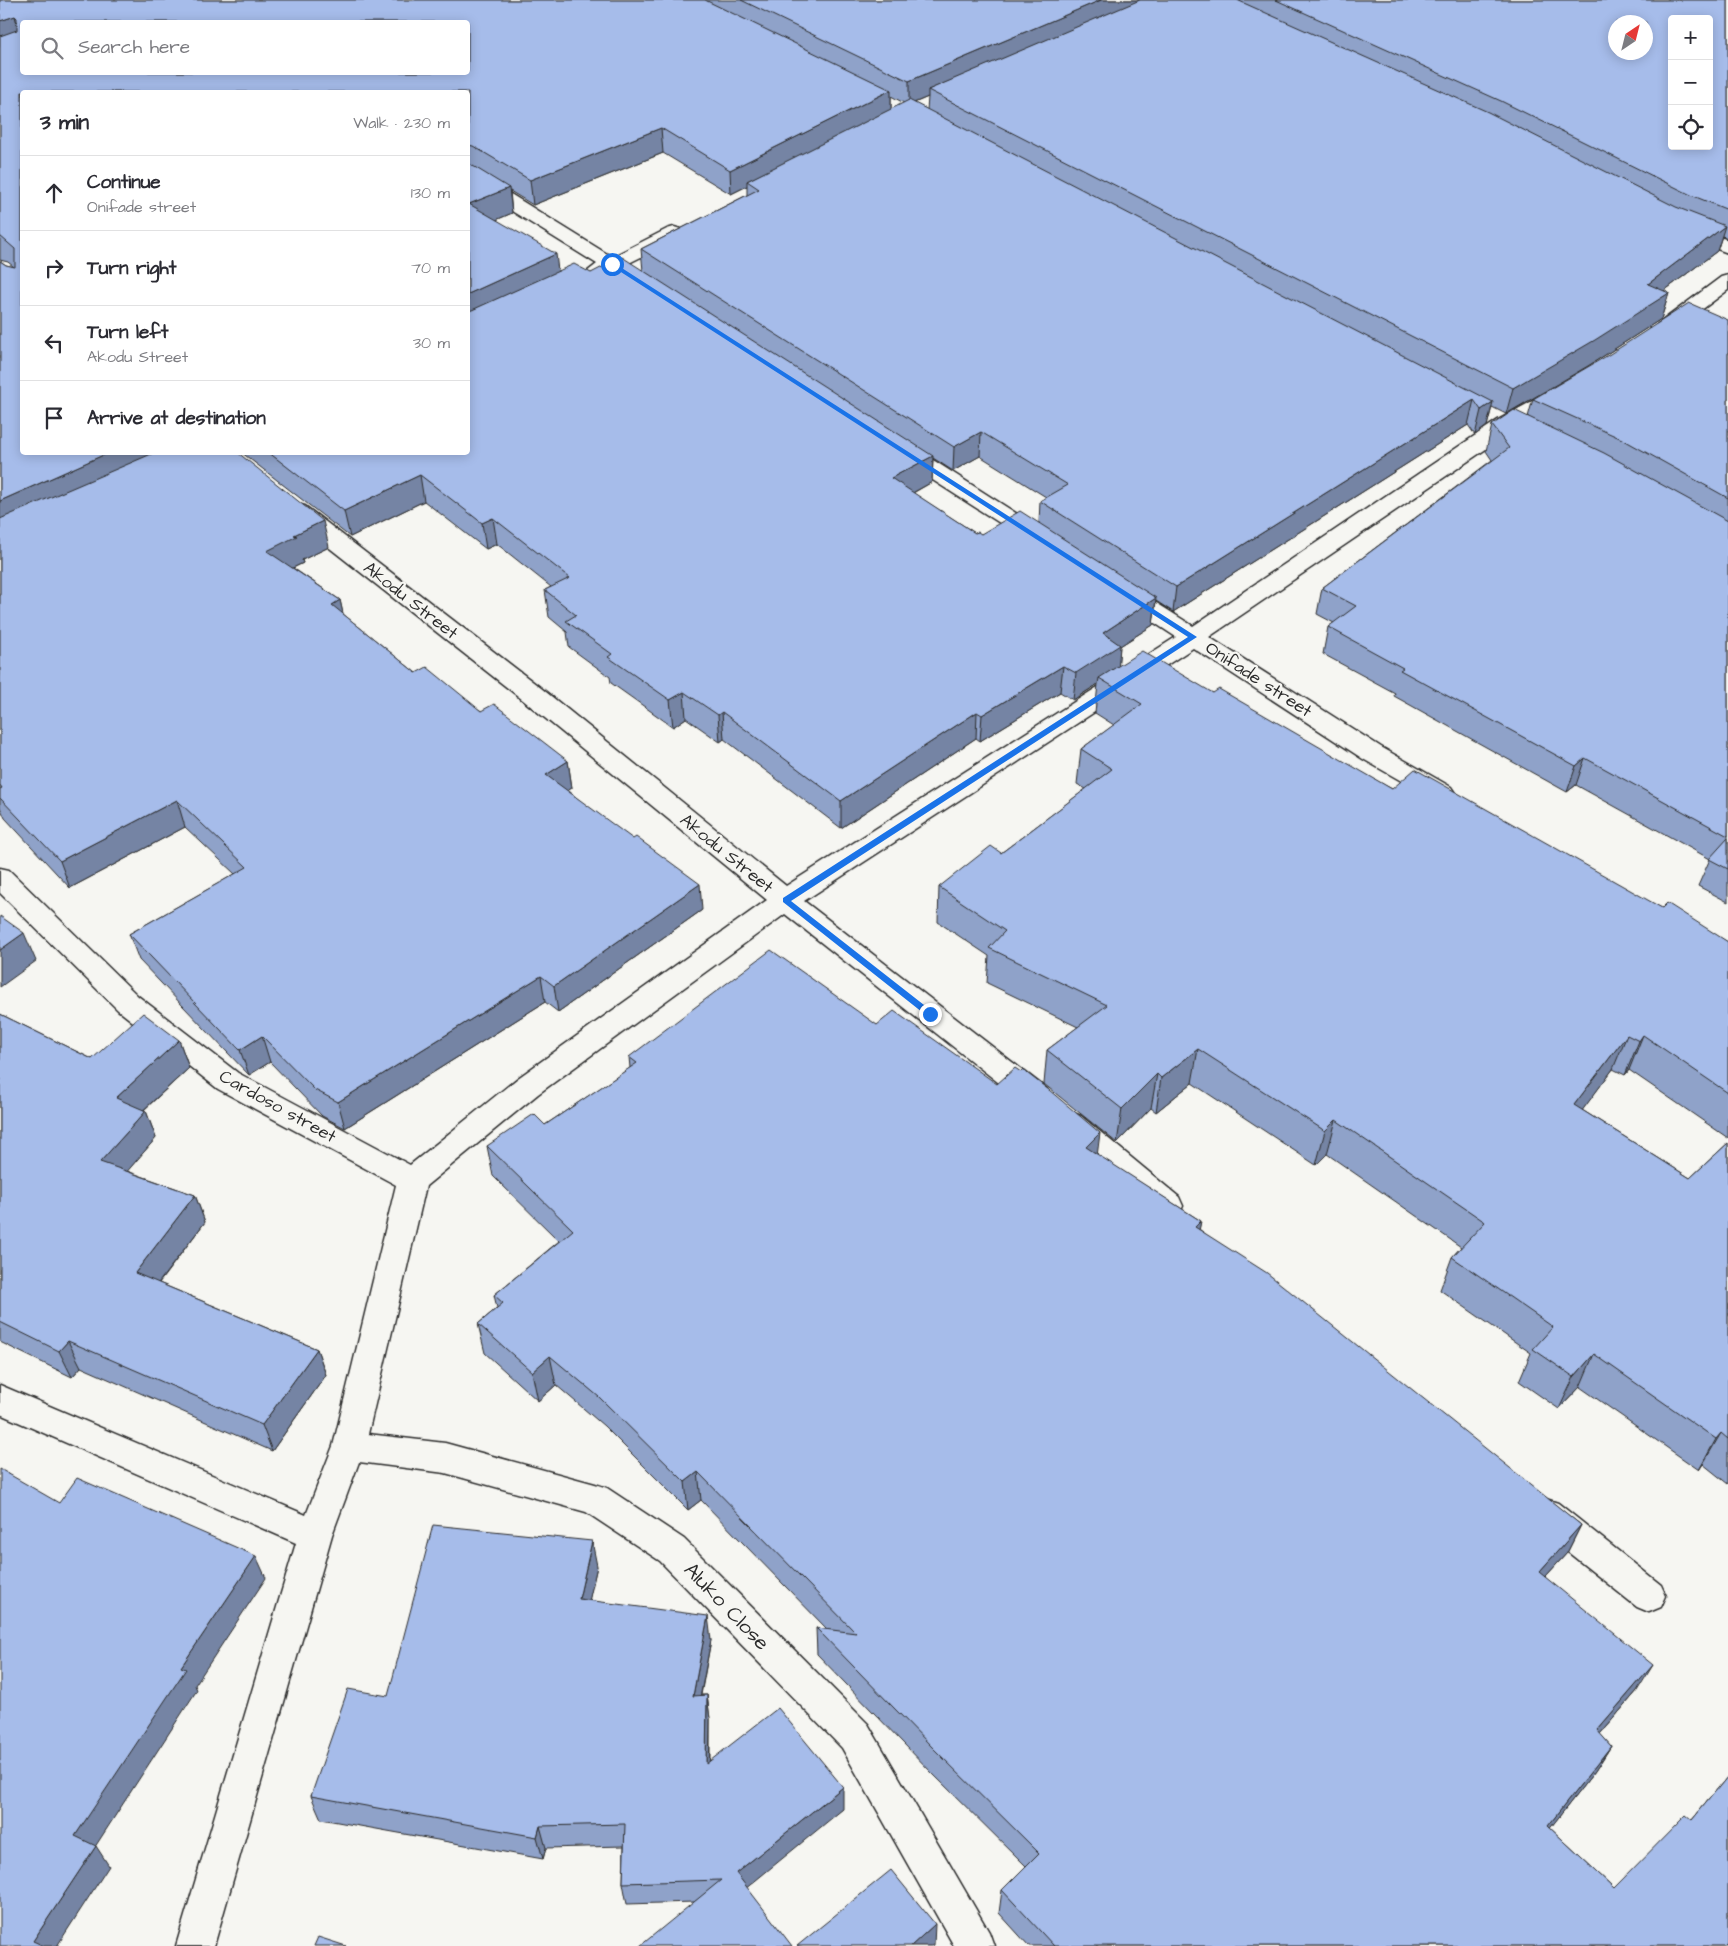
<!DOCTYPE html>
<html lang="en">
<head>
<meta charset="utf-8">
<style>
  body { margin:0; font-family:"Architects Daughter",sans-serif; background:#f2f2f3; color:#2b2b33 }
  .controls { position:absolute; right:15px; top:15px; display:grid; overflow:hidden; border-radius:5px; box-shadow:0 2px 12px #0003 }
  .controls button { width:45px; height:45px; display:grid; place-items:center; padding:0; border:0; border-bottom:1px solid #e1e1e2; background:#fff; color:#2b2b33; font:25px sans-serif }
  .compass { position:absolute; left:1608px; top:15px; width:45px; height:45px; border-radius:50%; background:#fff; box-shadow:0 2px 12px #0003; rotate:35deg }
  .stop { position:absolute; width:15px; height:15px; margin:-11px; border:4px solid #1a73e8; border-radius:50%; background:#fff }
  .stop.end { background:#1a73e8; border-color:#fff; box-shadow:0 1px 5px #0008 }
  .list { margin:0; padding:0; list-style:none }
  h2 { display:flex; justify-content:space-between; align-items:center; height:65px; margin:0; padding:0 20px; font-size:21px }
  h2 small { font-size:16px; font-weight:400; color:#7c7c81 }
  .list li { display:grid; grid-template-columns:32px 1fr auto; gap:15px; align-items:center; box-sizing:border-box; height:75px; padding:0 20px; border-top:1px solid #e1e1e2 }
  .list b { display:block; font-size:19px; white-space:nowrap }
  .list p { margin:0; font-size:16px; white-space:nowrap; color:#7c7c81 }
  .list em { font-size:16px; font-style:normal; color:#7c7c81 }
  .icon { flex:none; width:28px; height:28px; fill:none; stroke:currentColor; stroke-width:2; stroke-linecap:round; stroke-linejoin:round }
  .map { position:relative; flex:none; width:1728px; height:1946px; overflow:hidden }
  .search { position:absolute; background:#fff; box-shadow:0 2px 12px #0003; left:20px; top:20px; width:450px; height:55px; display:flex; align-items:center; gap:12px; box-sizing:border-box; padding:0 18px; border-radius:5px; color:#7c7c81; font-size:19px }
  .panel { position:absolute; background:#fff; box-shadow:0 2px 12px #0003; left:20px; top:90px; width:450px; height:365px; border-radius:5px }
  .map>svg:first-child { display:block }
</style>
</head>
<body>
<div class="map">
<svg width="1728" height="1946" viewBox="0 0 1728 1946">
  <rect width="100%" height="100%" fill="#f6f6f2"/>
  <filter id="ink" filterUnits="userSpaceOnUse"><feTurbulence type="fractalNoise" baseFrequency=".02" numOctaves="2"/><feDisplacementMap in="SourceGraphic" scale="10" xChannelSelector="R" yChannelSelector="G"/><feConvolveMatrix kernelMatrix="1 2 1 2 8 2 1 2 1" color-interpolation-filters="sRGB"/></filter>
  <g filter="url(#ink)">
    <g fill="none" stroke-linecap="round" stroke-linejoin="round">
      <g stroke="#2b2b2b" stroke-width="3">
        <path id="minor" d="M468 170 475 172 612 257 667 229 674 227 681 229 684 233 681 237 625 265 648 279 651 283 648 287C634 291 622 280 610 272L598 277 591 275 588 271 597 264 468 184Z
          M1684 224 1728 240V253L1677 234 1674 230 1677 226Z
          M1728 275V290L1672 332 1665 334 1658 332 1655 328 1658 324 1721 277Z
          M1561 387 1568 389 1571 393 1568 397 1514 430 1209 637 1381 747 1451 787 1455 793 1451 799 1442 802 1433 799 1363 759 1193 648 804 901 1047 1089 1051 1097 1047 1105 1037 1108 1027 1105 785 914 538 1094 426 1186 368 1434 445 1443 595 1484 607 1488 684 1539 868 1724 989 1932 994 1946H954L842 1748 660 1561 586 1512 445 1473 359 1462 332 1535 214 1946H176L296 1543 0 1414V1385L306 1515 333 1446 396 1185 218 1089 118 1010 0 893V868L9 870 138 996 238 1073 410 1165 518 1078 767 900 523 700 289 516 286 511 289 506 297 504 305 506 541 688 786 886 1176 637 1115 597 1111 592 1115 587 1123 585 1131 587 1193 626 1498 420 1554 389Z
          M900 443 908 444 1047 533 1050 538 1047 543 1039 545 1031 543 892 454 889 449 892 444Z
          M1071 1112 1081 1116 1179 1197 1183 1206 1179 1215 1168 1218 1157 1215 1061 1132 1056 1124 1061 1116Z
          M1546 1499 1558 1503 1661 1585 1666 1596 1661 1607 1649 1612 1637 1607 1534 1525 1529 1514 1534 1503Z"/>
      </g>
      <use href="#minor" fill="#f6f6f2" fill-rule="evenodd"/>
    </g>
    <path fill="#8fa2c9" stroke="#2b2b2b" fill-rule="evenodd" d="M0 0H1728V238L1722 236 1717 251 1664 291 1669 293 1661 319 1588 366 1506 414 1492 407 1487 426 1475 435 1468 425 1173 612 1156 601 1153 625 1120 646 1118 666 1213 693 1392 789 1662 908 1728 942V1138L1629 1070 1625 1075 1613 1069 1582 1110 1690 1178 1728 1143V1484L1703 1464 1699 1470 1580 1387 1559 1409 1519 1381 1531 1353 1440 1290 1452 1257 1461 1247 1327 1154 1316 1165 1192 1083 1156 1112 1151 1108 1117 1143 1044 1084 1047 1050 1078 1027 987 983 989 956 938 922 939 887 1001 853 1086 789 1077 784 1081 749 1114 725 1095 713 1098 684 1073 700 1060 692 980 741 976 738 841 828 724 739 720 742 686 718 673 727 611 683 610 677 569 647 567 632 549 617 545 590 551 587 497 544 486 549 424 501 350 537 241 452H468V92H22V452L329 547 302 560 303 563 293 568 340 600 343 614 416 673 568 761 572 788 568 790 702 910 558 1012 545 1002 345 1128 322 1116 270 1062 249 1075 139 960 129 934 235 874 185 827 70 888 5 818 0 807V261L6 265 14 267 8 262 0 260ZM468 22V72H22ZM891 96 904 103 891 110ZM928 97 927 110 914 103ZM663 153 731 194 747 186V195L641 249 643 271 591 273 558 272 496 220 512 213 510 191 533 205ZM980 456 1046 497 1040 501 1039 523 981 534 975 533 913 493 932 482 933 458 953 471Z
      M1728 320V902L1698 886 1710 859 1576 785 1567 792 1394 696 1395 693 1323 654 1328 627 1334 623 1317 614 1322 588 1492 460 1486 451 1492 425 1528 417 1533 399Z
      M0 1014 92 1059 179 1040 189 1068 144 1110 146 1111 156 1138 127 1171 195 1195 205 1222 159 1283 317 1349 326 1375 272 1451 81 1367 72 1377 0 1342Z
      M877 1025 1097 1155 1201 1221 1199 1229 1581 1525 1567 1553 1545 1577 1637 1691 1600 1734 1611 1746 1595 1771 1550 1828 1614 1888 1692 1820 1728 1776V1945L1727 1946H1029L999 1913 1002 1890 1026 1866 932 1773 817 1654 816 1628 827 1629 701 1500 688 1510 604 1426 556 1385 538 1401 485 1353 478 1324 497 1308 494 1295 559 1241 493 1176 487 1146 545 1125 630 1068 629 1057Z
      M597 1566 589 1600 711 1640 701 1695H707L710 1719V1761L843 1809 694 1902 627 1904 623 1883 624 1846 546 1848 543 1859 321 1819 311 1796 388 1696Z"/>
    <path fill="#7484a4" stroke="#2b2b2b" d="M1101 0H1154L928 90V97L909 105V81Z
      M15 16 21 40 0 47V21Z
      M891 90V114L747 181V186L731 194 730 170Z
      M661 128 663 153 533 205 530 180Z
      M509 188 512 213 473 230 469 204Z
      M1725 226 1717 251 1640 309 1648 284Z
      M556 254 559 279 468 321V294Z
      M1669 293 1661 319 1588 366 1506 414 1513 388Z
      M1474 400 1468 425 1173 612 1176 587Z
      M1493 402 1487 426 1475 435 1481 410Z
      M981 432 980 456 953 471 954 447Z
      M110 452H165L0 532V501Z
      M933 456 932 482 891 505V478Z
      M420 475 424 501 350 537 344 511Z
      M493 518 497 544 486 549 482 523Z
      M323 521 329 547 302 560 303 563 274 577 267 551 294 535Z
      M1156 598 1153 625 1120 646 1118 672 1099 678 1098 684 1073 700 1076 673 1103 633Z
      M340 600 346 627 332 605Z
      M1063 666 1060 692 980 741 982 715Z
      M684 692 686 718 673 727 670 700Z
      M722 712 724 739 720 742 718 715Z
      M977 712 976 738 841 828V801Z
      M1585 758 1576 785 1567 792 1576 766Z
      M568 761 572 788 550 801 546 775Z
      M177 800 185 827 70 888 60 861Z
      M700 884 702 910 558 1012 554 986Z
      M24 933 36 961 0 987V950Z
      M541 976 545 1002 345 1128 338 1102Z
      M1627 1035 1613 1069 1561 1139 1574 1105Z
      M1643 1035 1629 1070 1625 1075 1639 1041Z
      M262 1036 270 1062 249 1075 240 1050Z
      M179 1040 189 1068 127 1125 116 1098Z
      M1198 1049 1192 1083 1156 1112 1161 1078Z
      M1157 1074 1151 1108 1117 1143 1122 1109Z
      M146 1111 156 1138 112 1189 100 1162Z
      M1336 1120 1327 1154 1316 1165 1325 1131Z
      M1100 1133 1096 1164 1086 1147Z
      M195 1195 205 1222 146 1299 135 1273Z
      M1201 1221 1195 1251V1227Z
      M68 1341 81 1367 72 1377 59 1351Z
      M317 1349 326 1375 272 1451 262 1425Z
      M1594 1354 1580 1387 1559 1409 1574 1377Z
      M550 1356 556 1385 538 1401 532 1372Z
      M1721 1433 1703 1464 1699 1470 1716 1439Z
      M698 1472 701 1500 688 1510 685 1482Z
      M1581 1525 1567 1553 1525 1599 1539 1572Z
      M592 1541 597 1566 584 1624 579 1599Z
      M256 1556 266 1578 195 1685 197 1690 89 1856 75 1836 181 1667Z
      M708 1616 711 1640 696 1719 693 1696Z
      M1653 1665 1637 1691 1581 1756 1597 1730Z
      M707 1695 710 1719 709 1786 706 1764Z
      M1611 1746 1595 1771 1533 1850 1548 1826Z
      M843 1787V1809L739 1894 736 1873Z
      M540 1826 546 1848 543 1859 537 1837Z
      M96 1846 109 1866 57 1946H38L33 1941Z
      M935 1924 934 1945 932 1946H911Z"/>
    <path fill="#a6bcea" stroke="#2b2b2b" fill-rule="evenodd" d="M0 0H705L891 90 730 170 661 128 530 180 473 146 468 145V92H22V452H110L0 501V261L6 265 15 267V249L0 236V36L17 30V18L15 16 0 21ZM22 22H468V72H22Z
      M741 0H1101L909 81Z
      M1140 0H1237L1488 112 1676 207 1725 226 1648 284 1669 293 1595 340 1513 388 928 90Z
      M1276 0H1728V210L1691 195 1501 101ZM1672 19H1709V146H1672ZM1616 22H1646V52H1616Z
      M909 100 1493 402 1481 410 1474 400 1176 587 1040 501 1068 485 981 432 954 447 641 249 759 189 747 181Z
      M468 163 509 188 469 204 556 254 468 294Z
      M622 257 933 456 891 478 975 533 978 532 981 534 1020 511 1156 598 1103 633 1120 645 1076 673 1063 666 982 715 977 712 841 801 722 712 718 715 684 692 670 700 608 657 612 654 566 621 576 615 545 590 570 578 493 518 482 523 420 475 344 511 268 452H468V311L472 310 574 264 591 273Z
      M1689 303 1728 320V498L1622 439 1533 399 1610 354Z
      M1514 410 1604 453 1728 521V836L1585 758 1576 766 1400 670 1403 668 1328 627 1356 606 1322 588 1509 448 1492 425Z
      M156 452H237L323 521 294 535 297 536 267 551 340 600 332 605 416 673 427 667 481 711 494 704 568 761 546 775 633 839 636 837 700 884 554 986 541 976 338 1102 315 1090 262 1036 240 1050 129 934 247 867 177 800 60 861 0 798V789L2 788 0 785V519Z
      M1142 651 1213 693 1219 689 1392 789 1415 769 1662 908 1667 903 1728 942V1093L1643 1035 1639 1041 1627 1035 1574 1105 1690 1178 1728 1143V1439L1721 1433 1716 1439 1594 1354 1574 1377 1533 1349 1553 1327 1452 1257 1485 1222 1336 1120 1325 1131 1198 1049 1161 1078 1157 1074 1122 1109 1047 1050 1107 1005 989 948 1005 931 939 887 991 846 1001 853 1112 769 1081 749 1142 704 1099 678Z
      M1728 838V869L1709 859Z
      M0 916 24 933 0 950Z
      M771 950 877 1025 894 1011 997 1084 1015 1068 1021 1072 1023 1070 1049 1090 1100 1133 1086 1147 1201 1221 1195 1227 1267 1273 1581 1525 1539 1572 1653 1665 1597 1730 1611 1746 1548 1826 1614 1888 1686 1815 1692 1820 1728 1776V1943L1725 1946H1054L1002 1890 1039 1853 933 1748 816 1628 856 1633 698 1472 685 1482 599 1397 550 1356 532 1372 478 1324 503 1303 494 1295 573 1230 487 1146 534 1114 545 1125 637 1063 629 1057Z
      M143 1013 179 1040 116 1098 146 1111 100 1162 195 1195 135 1273 317 1349 262 1425 68 1341 59 1351 0 1322V1014L92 1059Z
      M0 1469 59 1503 77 1478 256 1556 181 1667 186 1669 75 1836 96 1846 33 1941 44 1946H0Z
      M433 1525 592 1541 579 1599 708 1616 693 1696 707 1695 706 1764 778 1708 843 1787 736 1873 792 1946H640L721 1880 623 1883 625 1824 540 1826 537 1837 311 1796 348 1689 388 1696Z
      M891 1870 935 1924 911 1946H797Z
      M318 1937 346 1946H314Z"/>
  </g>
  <path fill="#1a73e8" d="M610 263H614L1197 637 791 901 933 1012V1016H927L783 902V898L1188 637 610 265Z"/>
  <g text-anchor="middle" stroke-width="4.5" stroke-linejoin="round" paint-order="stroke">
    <g font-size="18" fill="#2b2b2b" stroke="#f6f6f2">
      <text transform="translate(411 600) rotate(38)" y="6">Akodu Street</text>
      <text transform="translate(1259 679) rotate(33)" y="6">Onifade street</text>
      <text transform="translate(727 853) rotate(39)" y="6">Akodu Street</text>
      <text transform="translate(278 1106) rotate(29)" y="6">Cardoso street</text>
    </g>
    <g font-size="21" fill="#2b2b2b" stroke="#f6f6f2">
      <text transform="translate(727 1606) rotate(46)" y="7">Aluko Close</text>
    </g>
  </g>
</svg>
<div class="controls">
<button>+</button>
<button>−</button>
<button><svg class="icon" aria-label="locate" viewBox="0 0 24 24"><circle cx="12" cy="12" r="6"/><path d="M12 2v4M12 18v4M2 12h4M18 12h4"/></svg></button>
</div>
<svg class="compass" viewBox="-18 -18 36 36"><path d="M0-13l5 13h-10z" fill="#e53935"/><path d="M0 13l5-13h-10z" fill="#7c7c81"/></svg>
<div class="stop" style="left:612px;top:264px"></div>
<div class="stop end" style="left:930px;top:1014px"></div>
<div class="search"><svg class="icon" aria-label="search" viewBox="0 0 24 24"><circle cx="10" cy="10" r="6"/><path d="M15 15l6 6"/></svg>Search here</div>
<section class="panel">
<h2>3 min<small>Walk · 230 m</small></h2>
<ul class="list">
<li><svg class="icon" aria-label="ahead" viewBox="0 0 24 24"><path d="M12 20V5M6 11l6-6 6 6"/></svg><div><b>Continue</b><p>Onifade street</p></div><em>130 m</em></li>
<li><svg class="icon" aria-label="right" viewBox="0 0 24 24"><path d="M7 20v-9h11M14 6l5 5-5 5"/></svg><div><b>Turn right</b></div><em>70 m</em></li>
<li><svg class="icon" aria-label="left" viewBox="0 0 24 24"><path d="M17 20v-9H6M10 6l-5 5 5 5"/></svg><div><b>Turn left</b><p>Akodu Street</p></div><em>30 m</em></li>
<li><svg class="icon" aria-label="arrive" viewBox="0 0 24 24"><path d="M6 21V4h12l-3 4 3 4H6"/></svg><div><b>Arrive at destination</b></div></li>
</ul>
</section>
</div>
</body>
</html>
